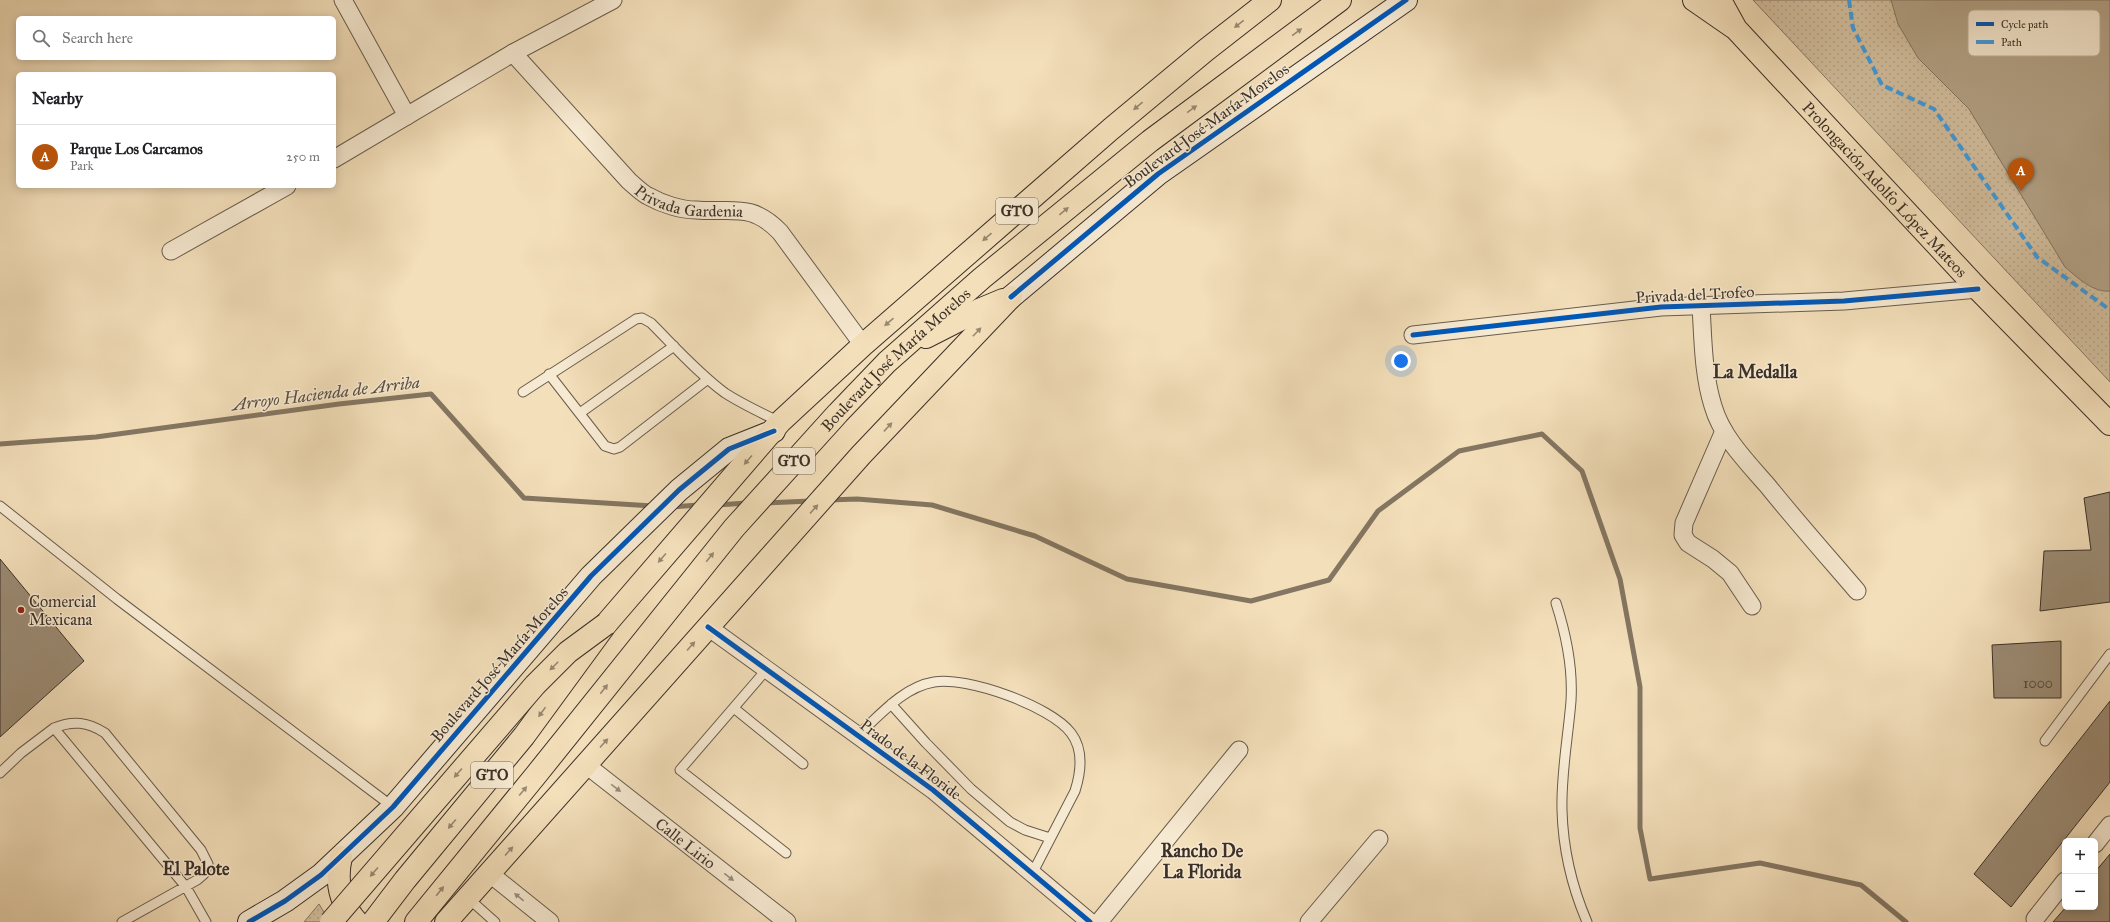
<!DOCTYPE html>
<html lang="en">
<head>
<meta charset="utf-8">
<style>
  body { margin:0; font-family:"IM FELL Great Primer",serif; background:#f2f2f2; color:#202124 }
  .controls { position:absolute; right:12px; bottom:12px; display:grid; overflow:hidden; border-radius:6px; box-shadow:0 2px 10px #0003 }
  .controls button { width:36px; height:36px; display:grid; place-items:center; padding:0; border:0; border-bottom:1px solid #e0e0e0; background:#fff; color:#202124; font:20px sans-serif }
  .you { position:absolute; left:1401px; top:361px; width:14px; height:14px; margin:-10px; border:3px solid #fff; border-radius:50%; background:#1a73e8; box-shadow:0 0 0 6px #1a73e833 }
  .badge { display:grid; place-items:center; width:26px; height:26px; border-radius:50%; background:#b45309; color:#fff; font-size:13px; font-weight:700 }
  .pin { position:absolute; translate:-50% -33px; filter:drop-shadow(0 1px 2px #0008) }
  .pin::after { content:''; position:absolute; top:21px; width:14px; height:12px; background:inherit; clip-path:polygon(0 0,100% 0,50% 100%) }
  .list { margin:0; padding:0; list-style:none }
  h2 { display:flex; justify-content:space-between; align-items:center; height:52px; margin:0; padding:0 16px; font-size:17px }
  h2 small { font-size:13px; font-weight:400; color:#757577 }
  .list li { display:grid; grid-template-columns:26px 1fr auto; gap:12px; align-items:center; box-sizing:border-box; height:64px; padding:0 16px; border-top:1px solid #e0e0e0 }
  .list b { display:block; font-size:15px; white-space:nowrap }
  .list p { margin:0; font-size:13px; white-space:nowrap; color:#757577 }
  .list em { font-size:13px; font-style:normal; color:#757577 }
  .icon { flex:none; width:22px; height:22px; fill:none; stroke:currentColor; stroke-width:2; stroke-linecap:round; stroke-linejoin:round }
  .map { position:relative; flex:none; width:2110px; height:922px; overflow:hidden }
  .search { position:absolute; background:#fff; box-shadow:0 2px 10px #0003; left:16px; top:16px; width:320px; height:44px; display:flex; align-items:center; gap:10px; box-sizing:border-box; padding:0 14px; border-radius:6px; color:#757577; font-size:15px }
  .panel { position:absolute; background:#fff; box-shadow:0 2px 10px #0003; left:16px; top:72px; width:320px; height:116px; border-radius:6px }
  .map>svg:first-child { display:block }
</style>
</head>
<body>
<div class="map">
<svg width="2110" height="922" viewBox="0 0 2110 922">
  <defs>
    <pattern id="green-dots" width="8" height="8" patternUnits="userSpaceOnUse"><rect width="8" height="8" fill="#d4c1a1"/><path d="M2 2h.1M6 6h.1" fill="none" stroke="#b7a68b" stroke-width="1.8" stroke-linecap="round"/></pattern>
  </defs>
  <rect width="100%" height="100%" fill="#f3dfba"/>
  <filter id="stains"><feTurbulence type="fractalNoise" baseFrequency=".005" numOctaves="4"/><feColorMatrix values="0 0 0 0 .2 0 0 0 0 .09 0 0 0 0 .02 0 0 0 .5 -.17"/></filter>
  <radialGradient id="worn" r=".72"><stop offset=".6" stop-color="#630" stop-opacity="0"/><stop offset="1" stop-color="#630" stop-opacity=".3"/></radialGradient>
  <path fill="url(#green-dots)" stroke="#887864" d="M1753 0H2110V382Z
    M319 904 330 922H304Z"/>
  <path fill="#b4a488" stroke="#847662" d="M1891 0H2110V291C2093 293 2077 277 2065 267L1969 109 1918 58 1898 24Z"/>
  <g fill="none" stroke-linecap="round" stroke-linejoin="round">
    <path stroke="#847662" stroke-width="5" d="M0 444 96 437 339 404 431 394 524 498 653 506
      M829 500 857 499 932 505 1035 536 1127 579 1251 601 1329 580 1378 511 1459 451 1542 434 1582 471 1620 579 1640 687V828L1650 879 1760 863 1861 885 1906 922
      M765 503 811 501
      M717 505 747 503
      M671 507 699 505"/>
  </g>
  <path fill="#9b8b74" stroke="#3b3028" d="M2110 492V602L2040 611 2044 551 2091 550 2084 498Z
    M0 559 84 661 0 737Z
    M2061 641V698H1994L1992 645Z
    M2110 701V782L2011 907 1974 874Z
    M2110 854V922H2053L2066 907H2095V872Z"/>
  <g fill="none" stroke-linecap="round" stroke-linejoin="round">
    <g stroke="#695c4c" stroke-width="11">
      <path id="lane" d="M549 374 605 446 614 449 620 447 708 379
        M523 392 636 319 642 318 651 323C675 347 698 373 725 393 742 404 761 413 780 422
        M580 413 674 346
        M0 506 117 599 393 807
        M1556 603C1566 634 1573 668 1571 701 1568 738 1561 773 1562 810 1563 849 1572 887 1587 922
        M767 669 680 770 786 853
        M891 704 926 743 971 789 1010 822 1025 830 1050 838
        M735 709 803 764
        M54 728C73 720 88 722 105 733L201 850 208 864 204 874 197 880 122 922
        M857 736C879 716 903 687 934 682 966 676 1051 706 1071 733 1084 750 1081 772 1075 791L1032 874
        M2045 741 2110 654
        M0 773 21 753 54 728 186 887 206 922
        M467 897 495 922"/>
    </g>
    <g stroke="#695c4c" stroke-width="19">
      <g id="street">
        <path d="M343 0 407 116"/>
        <path id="s1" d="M513 53 629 181C635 186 642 193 648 196 662 204 681 210 696 210 732 213 751 202 780 232L863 345"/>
        <path d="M334 159 513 53 613 0"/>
        <path d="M171 251 287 186"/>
        <path d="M1701 306C1703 339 1703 374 1713 406 1722 437 1746 461 1767 485 1796 521 1827 556 1857 591"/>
        <path d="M1413 335 1661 307 1844 301 1978 289"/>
        <path d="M1724 431 1684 523 1683 535 1688 543 1713 559 1730 573 1752 606"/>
        <path d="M708 627 933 790 1090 922"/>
        <path id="s2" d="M585 764 787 922"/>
        <path d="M2095 844 2110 825"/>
        <path d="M489 873 550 922"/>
        <path d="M2035 919 2065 881"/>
        <path d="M1099 922 1239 750"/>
        <path d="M1309 922 1379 839"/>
      </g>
    </g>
    <g stroke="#3b3028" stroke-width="24">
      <path id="secondary" d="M1011 297 1158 174 1406 0
        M249 922 285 901 321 875 393 807 591 576 679 490 729 449 774 431"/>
    </g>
    <g stroke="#3b3028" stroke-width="24">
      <g id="primary">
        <path d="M1694 0 1733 27"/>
        <path id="s3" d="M1720 0 1736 29 1978 289 2110 424"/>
        <path d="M926 337 979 310 1003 300"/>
        <path d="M341 857C335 882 340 903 357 922"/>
        <path d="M373 922 405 880 524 736 606 624 780 422 863 345 1111 129 1206 50 1270 0"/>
        <path id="s4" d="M416 922 536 775 734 528 838 413 887 362 982 278 1150 141 1340 0"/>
        <path d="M446 922 861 455 1011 297"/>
      </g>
    </g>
    <use href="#lane" stroke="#f7ead2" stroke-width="9"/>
    <use href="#street" stroke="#f7ead2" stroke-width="17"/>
    <use href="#secondary" stroke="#f7ead2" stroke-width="22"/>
    <use href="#primary" stroke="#f3dfba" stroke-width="22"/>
    <g stroke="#3b3028" stroke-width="24" stroke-linecap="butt">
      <path id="primary-bridge" d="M331 922 535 685 568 652 606 624"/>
    </g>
    <use href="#primary-bridge" stroke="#f3dfba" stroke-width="22"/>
    <path stroke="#3f9de0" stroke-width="4" stroke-dasharray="8 4" stroke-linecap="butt" d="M1849 0 1853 28 1882 85 1934 109 2037 257 2110 310"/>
    <g stroke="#f7ead2" stroke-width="8">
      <path id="cycleway" d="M1011 297 1158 174 1406 0
        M1413 335 1661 307 1844 301 1978 289
        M708 627 933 790 1090 922
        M249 922 285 901 321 875 393 807 591 576 679 490 729 449 774 431"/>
    </g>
    <use href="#cycleway" stroke="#0057b8" stroke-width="5"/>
  </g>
  <defs><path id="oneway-solid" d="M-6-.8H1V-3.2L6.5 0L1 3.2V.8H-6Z"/></defs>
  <g fill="#978871">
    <use href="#oneway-solid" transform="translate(1239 24) rotate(142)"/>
    <use href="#oneway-solid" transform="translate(1297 32) rotate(-36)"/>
    <use href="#oneway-solid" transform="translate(1138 106) rotate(140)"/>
    <use href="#oneway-solid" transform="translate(1192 109) rotate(-36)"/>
    <use href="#oneway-solid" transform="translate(1064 211) rotate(-39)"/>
    <use href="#oneway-solid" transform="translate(987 237) rotate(139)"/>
    <use href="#oneway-solid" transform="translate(889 322) rotate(139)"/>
    <use href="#oneway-solid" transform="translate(977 332) rotate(-46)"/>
    <use href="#oneway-solid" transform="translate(888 427) rotate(-47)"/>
    <use href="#oneway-solid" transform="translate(748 460) rotate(131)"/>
    <use href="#oneway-solid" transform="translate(814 509) rotate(-48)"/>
    <use href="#oneway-solid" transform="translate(710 557) rotate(-51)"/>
    <use href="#oneway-solid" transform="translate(662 558) rotate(131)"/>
    <use href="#oneway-solid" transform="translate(691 646) rotate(-48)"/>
    <use href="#oneway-solid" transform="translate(554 666) rotate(135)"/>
    <use href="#oneway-solid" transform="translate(604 689) rotate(-52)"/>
    <use href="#oneway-solid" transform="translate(542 712) rotate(126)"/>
    <use href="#oneway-solid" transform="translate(604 743) rotate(-48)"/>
    <use href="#oneway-solid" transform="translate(458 773) rotate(131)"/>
    <use href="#oneway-solid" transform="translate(523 791) rotate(-50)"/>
    <use href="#oneway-solid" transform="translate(452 824) rotate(130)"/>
    <use href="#oneway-solid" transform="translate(509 851) rotate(-48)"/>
    <use href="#oneway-solid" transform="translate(374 872) rotate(131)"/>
    <use href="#oneway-solid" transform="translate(440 891) rotate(-51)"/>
  </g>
  <g fill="#998d7d">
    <use href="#oneway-solid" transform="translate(616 788) rotate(38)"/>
    <use href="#oneway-solid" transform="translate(729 877) rotate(38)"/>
    <use href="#oneway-solid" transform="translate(519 897) rotate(-141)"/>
  </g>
  <circle fill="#8f2418" stroke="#f7ead2" stroke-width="1.5" cx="21" cy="610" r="4"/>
  <g text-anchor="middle" stroke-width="3" stroke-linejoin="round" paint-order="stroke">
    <g font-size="14" fill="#53473b">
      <text x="2038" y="688">1000</text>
    </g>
    <g fill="#f7ead2" stroke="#73685b" stroke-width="1">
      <rect x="996" y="198" width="42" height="26" rx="3"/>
      <rect x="773" y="448" width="42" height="26" rx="3"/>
      <rect x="471" y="762" width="42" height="26" rx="3"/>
    </g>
    <g font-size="15" font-weight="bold" fill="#3b3028">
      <text x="1017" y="216">GTO</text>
      <text x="794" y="466">GTO</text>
      <text x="492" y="780">GTO</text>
    </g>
    <g font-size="16" fill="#3b3028" stroke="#f7ead2">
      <text transform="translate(1206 125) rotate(-36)" y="6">Boulevard José María Morelos</text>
      <text dy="6" stroke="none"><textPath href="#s3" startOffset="252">Prolongación Adolfo López Mateos</textPath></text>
      <text dy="6" stroke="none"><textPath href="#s1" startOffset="239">Privada Gardenia</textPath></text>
      <text transform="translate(1695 294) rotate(-3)" y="6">Privada del Trofeo</text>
      <text dy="6" stroke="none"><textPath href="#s4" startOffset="740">Boulevard José María Morelos</textPath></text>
      <text transform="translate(499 664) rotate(-49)" y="6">Boulevard José María Morelos</text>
      <text transform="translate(911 759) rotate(37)" y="6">Prado de la Floride</text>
      <text dy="6" stroke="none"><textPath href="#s2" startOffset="128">Calle Lirio</textPath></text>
    </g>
    <g font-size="16" fill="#3b3028" stroke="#f7ead2" text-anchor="start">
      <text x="29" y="607">Comercial<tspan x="29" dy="18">Mexicana</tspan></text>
    </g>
    <g font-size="17" font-style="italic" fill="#594d40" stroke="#f7ead2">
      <text transform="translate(326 393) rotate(-7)" y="6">Arroyo Hacienda de Arriba</text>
    </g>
    <g font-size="18" font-weight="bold" fill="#3b3028" stroke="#f7ead2">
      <text x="1755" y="378">La Medalla</text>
      <text x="1202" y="857">Rancho De<tspan x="1202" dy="21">La Florida</tspan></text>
      <text x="196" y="875">El Palote</text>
    </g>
  </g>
  <rect x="1968" y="10" width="132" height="46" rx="6" fill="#f7ead2" stroke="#bfb29f" stroke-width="1"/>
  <rect x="1976" y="22" width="18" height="4" fill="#0057b8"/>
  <rect x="1976" y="40" width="18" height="4" fill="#3f9de0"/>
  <g font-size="11" fill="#3b3028">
    <text x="2001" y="28">Cycle path</text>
    <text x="2001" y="46">Path</text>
  </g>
  <rect width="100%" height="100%" filter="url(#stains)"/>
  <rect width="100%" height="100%" fill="url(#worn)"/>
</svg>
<div class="controls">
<button>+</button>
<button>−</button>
</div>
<div class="you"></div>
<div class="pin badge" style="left:2021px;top:191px">A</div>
<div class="search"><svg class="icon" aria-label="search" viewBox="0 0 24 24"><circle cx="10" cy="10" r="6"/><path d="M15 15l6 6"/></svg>Search here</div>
<section class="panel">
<h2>Nearby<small></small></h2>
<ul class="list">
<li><span class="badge">A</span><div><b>Parque Los Carcamos</b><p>Park</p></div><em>250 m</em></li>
</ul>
</section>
</div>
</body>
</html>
